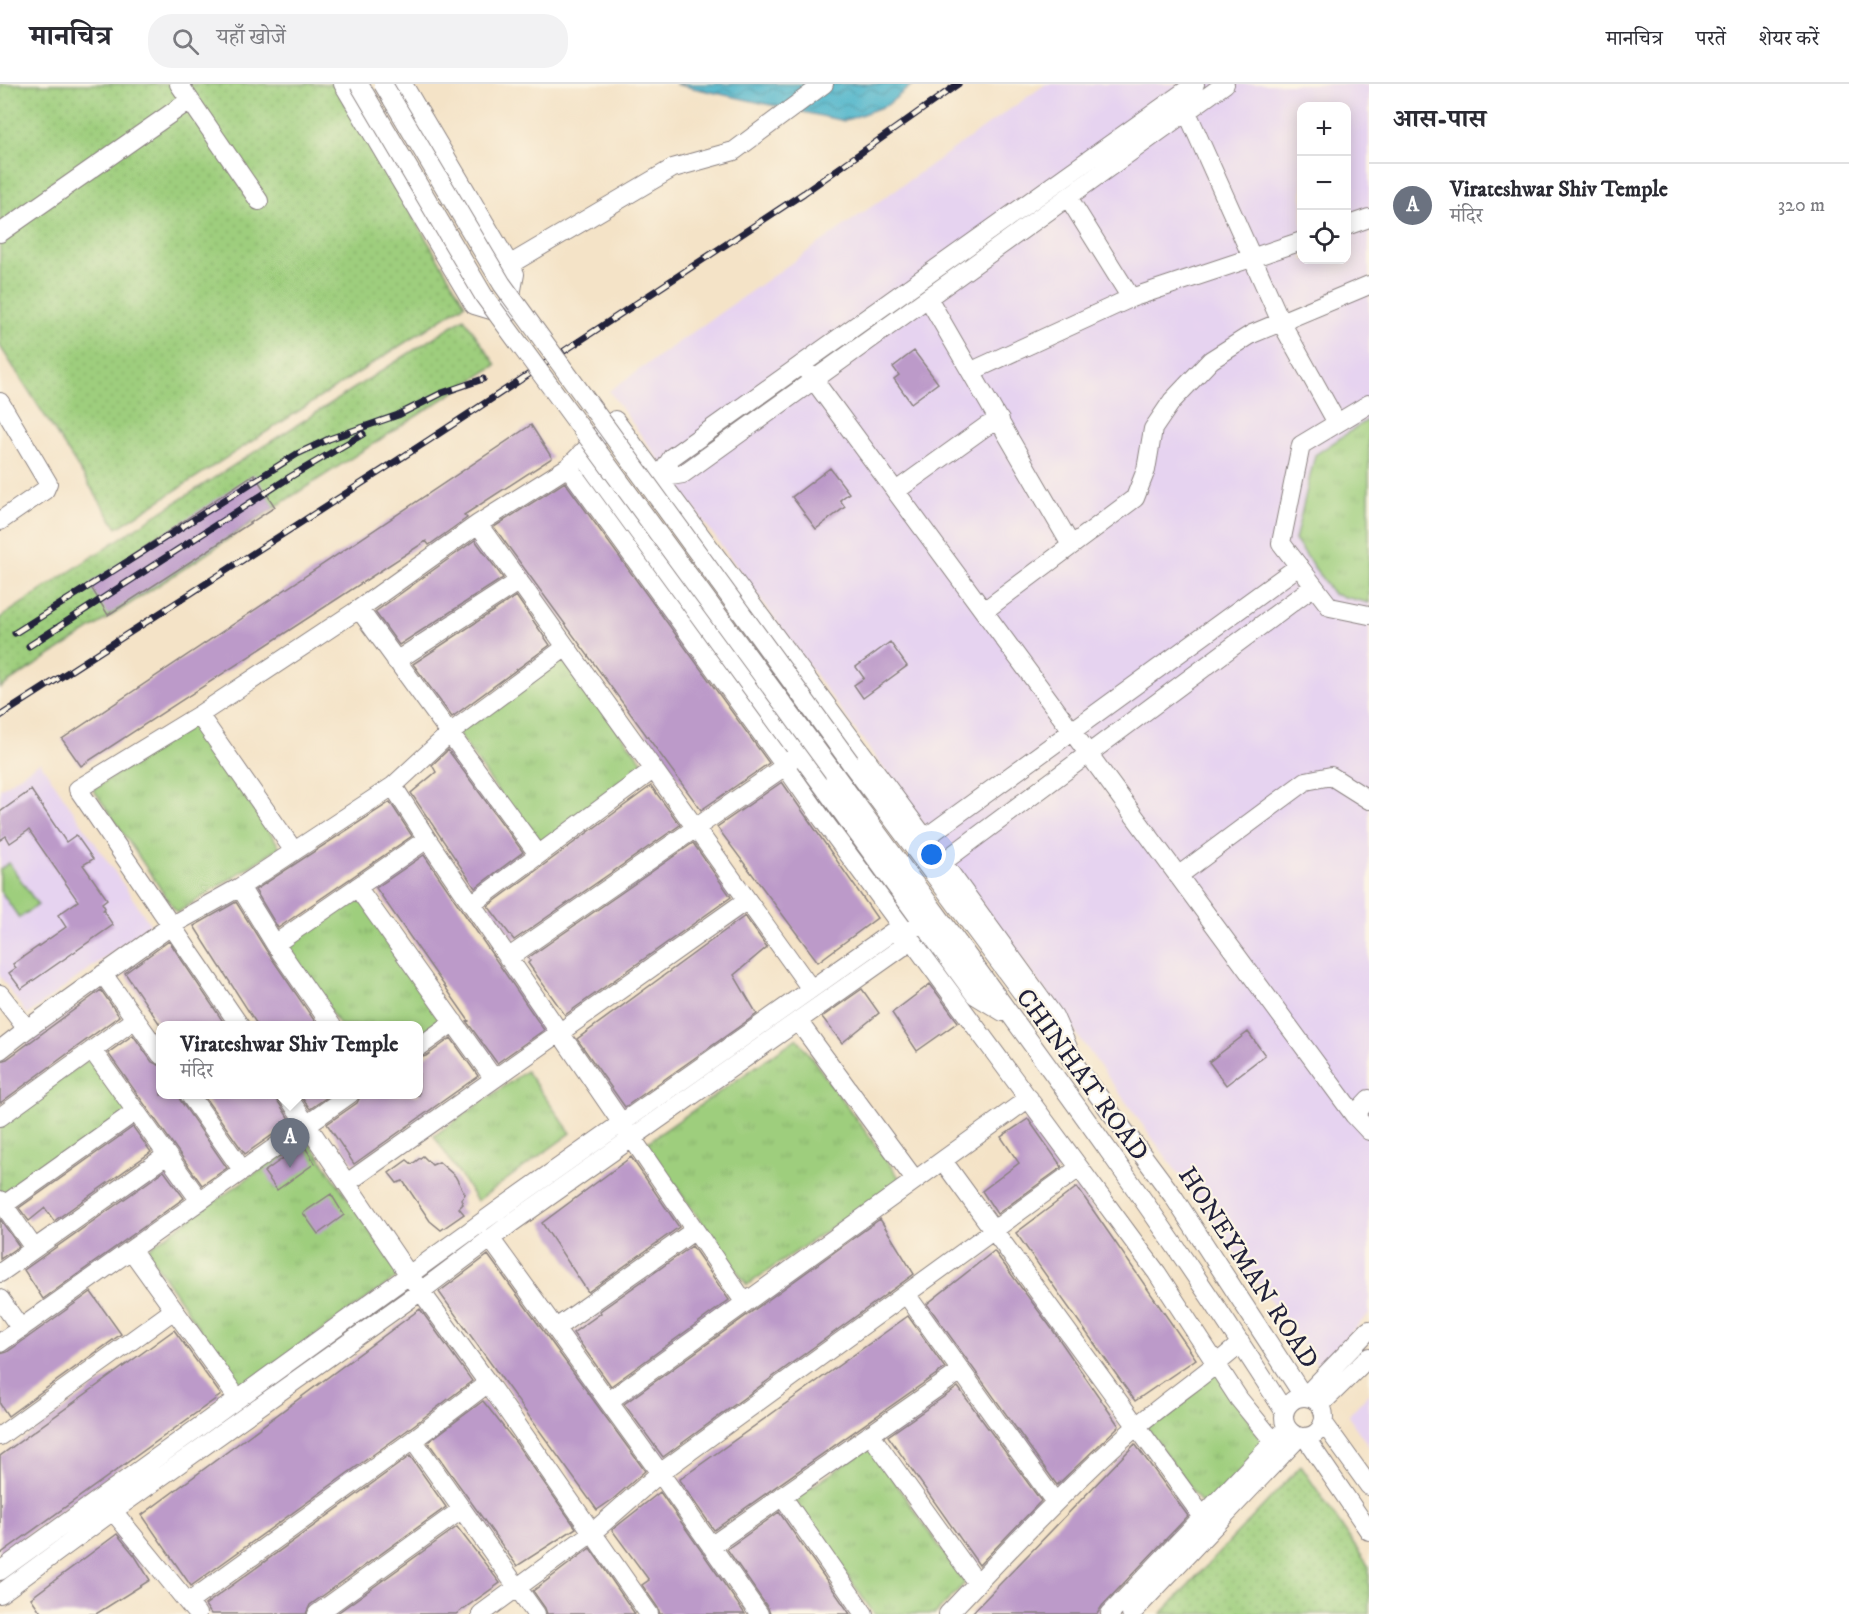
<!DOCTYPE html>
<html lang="hi">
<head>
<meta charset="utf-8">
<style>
  body { margin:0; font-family:"IM FELL DW Pica","Noto Serif Devanagari",serif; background:#f2f2f3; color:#2b2b33 }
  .controls { position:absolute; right:18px; top:18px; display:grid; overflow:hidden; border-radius:12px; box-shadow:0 3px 15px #0003 }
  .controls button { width:54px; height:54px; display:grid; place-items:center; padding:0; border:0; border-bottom:2px solid #e1e1e2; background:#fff; color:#2b2b33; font:30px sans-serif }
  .you { position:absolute; left:932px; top:771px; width:21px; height:21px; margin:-15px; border:4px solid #fff; border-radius:50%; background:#1a73e8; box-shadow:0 0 0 9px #1a73e833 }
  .badge { display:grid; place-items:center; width:39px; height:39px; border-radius:50%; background:#ea580c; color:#fff; font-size:20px; font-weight:700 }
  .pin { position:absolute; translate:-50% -50px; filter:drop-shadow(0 2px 3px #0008) }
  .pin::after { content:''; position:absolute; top:32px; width:21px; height:18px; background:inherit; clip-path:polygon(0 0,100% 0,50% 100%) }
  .popup { position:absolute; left:156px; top:937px; width:267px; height:78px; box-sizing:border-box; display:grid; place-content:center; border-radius:12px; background:#fff; filter:drop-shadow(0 2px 4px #0005); font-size:20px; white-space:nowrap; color:#7c7c81 }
  .popup b { font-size:22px; color:#2b2b33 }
  .popup::after { content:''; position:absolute; left:50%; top:100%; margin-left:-12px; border:12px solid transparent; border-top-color:#fff }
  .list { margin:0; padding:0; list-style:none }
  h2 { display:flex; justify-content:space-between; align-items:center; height:78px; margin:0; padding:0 24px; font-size:26px }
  h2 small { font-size:20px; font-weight:400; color:#7c7c81 }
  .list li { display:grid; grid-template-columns:39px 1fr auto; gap:18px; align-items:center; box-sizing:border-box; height:84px; padding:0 24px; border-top:2px solid #e1e1e2 }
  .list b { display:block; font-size:22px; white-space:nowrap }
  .list p { margin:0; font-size:20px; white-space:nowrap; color:#7c7c81 }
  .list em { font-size:20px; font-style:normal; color:#7c7c81 }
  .icon { flex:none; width:33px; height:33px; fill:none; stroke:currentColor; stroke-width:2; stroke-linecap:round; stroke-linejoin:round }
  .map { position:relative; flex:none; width:1369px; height:1530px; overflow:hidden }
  header { display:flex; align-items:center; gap:36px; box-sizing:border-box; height:84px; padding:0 30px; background:#fff; border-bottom:2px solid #e1e1e2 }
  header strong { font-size:28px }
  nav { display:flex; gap:33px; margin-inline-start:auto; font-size:21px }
  .search { width:420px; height:54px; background:#f2f2f3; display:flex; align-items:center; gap:15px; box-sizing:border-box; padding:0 21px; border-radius:24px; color:#7c7c81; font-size:22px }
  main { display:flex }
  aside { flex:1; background:#fff }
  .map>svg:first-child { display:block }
</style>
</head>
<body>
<header>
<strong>मानचित्र</strong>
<div class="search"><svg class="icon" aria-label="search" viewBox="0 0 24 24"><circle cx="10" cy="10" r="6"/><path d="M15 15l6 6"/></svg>यहाँ खोजें</div>
<nav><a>मानचित्र</a><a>परतें</a><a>शेयर करें</a></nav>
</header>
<main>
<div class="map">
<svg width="1369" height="1530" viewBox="0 0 1369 1530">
  <defs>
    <pattern id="grass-dots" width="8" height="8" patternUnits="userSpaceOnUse" patternTransform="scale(1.5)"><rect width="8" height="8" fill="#9ece7d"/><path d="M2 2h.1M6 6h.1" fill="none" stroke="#88b16d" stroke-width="1.8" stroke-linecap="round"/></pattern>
    <pattern id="park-tufts" width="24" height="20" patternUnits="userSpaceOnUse" patternTransform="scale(1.5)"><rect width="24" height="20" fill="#9ece7d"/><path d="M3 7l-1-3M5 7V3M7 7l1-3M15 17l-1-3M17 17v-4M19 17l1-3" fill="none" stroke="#88b16d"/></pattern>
    <pattern id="water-waves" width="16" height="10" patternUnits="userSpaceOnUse" patternTransform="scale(1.5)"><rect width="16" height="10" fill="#4cb4ca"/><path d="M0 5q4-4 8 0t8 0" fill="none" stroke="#3f92a5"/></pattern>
  </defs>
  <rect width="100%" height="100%" fill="#fcf5e5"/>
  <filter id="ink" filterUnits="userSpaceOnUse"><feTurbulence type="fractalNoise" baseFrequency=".0167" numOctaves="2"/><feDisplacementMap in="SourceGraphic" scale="12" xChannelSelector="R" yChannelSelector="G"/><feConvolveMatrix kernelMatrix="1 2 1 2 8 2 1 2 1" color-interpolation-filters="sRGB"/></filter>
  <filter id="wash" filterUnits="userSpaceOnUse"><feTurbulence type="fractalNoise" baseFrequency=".008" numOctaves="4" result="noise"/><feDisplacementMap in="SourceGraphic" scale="24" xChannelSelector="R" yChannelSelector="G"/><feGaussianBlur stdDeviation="1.35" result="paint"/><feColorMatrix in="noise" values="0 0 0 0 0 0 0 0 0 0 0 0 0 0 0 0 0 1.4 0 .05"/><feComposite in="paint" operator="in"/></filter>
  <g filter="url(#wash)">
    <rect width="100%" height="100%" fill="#f4e3c7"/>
    <path fill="#e6d3f0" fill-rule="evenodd" d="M1046 0H1369V1230L1318 1282 609 307ZM1302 22H1346V176H1302Z
      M40 678 150 840 27 931 0 892V705Z
      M1369 1309V1363L1348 1332Z"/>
    <path fill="url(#grass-dots)" stroke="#60785c" stroke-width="1.5" d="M0 0H334L465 220 117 444 0 262Z
      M464 234 496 281 275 423 202 473 0 604V534L128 449Z
      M1301 1382 1369 1483V1530H1161Z"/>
    <path fill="url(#park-tufts)" stroke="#60785c" stroke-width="1.5" d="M1369 335V519L1333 510 1295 456 1315 371Z
      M563 575 648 685 537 764 457 648Z
      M195 640 280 763 177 829 93 705Z
      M358 810 448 938 419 958V942L340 941 284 860Z
      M797 954 901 1096 747 1201 645 1060Z
      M93 972 132 1026 5 1115 0 1108V1038Z
      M526 987 571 1049 477 1117 434 1052Z
      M306 1053 400 1191 240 1305 146 1166Z
      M1217 1286 1265 1361 1205 1424 1145 1342Z
      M870 1363 965 1499 935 1530H874L794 1415Z"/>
    <path fill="#9ece7d" stroke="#60785c" stroke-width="1.5" d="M9 779 38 821 19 834 0 806V785Z"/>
    <path fill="url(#water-waves)" stroke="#376b82" stroke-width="1.5" d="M675 0H913L887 21 844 37Z"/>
    <g id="blocks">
      <path fill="#bc9ac9" d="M914 267 938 299 911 319 894 295 899 291 893 283Z
        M531 341 552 374 464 431 467 434 429 461 426 457 81 682 62 655Z
        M830 384 849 409 840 416 845 423 816 445 792 413Z
        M254 390 275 423 108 531 89 500Z
        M565 398 769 679 701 726 494 443Z
        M475 456 503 494 399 561 375 528Z
        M516 512 550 561 452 633 413 580Z
        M890 558 907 582 863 614 854 601 864 594 856 583Z
        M448 666 523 768 475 804 411 709 436 688 432 681Z
        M782 698 877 834 818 878 717 743Z
        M651 702 680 741 514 856 488 822Z
        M31 706 66 758 76 751 93 775 83 781 107 815 102 819 105 824 103 826 113 841 21 905 9 889 16 884 13 880 66 843 58 831 78 817 29 746 10 759 6 752 0 756V728Z
        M390 718 412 752 278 844 255 806Z
        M693 759 731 813 565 931 528 879 530 877 528 874Z
        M424 771 544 946 497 979 467 938 469 937 376 804Z
        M236 818 266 866 318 942H258L194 842Z
        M745 832 767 863 734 891 757 930 625 1023 577 955Z
        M169 857 226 942H161L125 889Z
        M930 900 958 938 917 967 892 929Z
        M862 905 879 929 842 959 822 933Z
        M101 906 119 932 0 1019V977L7 975Z
        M1248 948 1265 971 1226 1001 1209 978Z
        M133 951 152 978 161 982V1011H178L180 1016 227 1084 202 1101 108 969Z
        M451 954 478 992 354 1080 327 1040 357 1019 361 1011H419V974L426 972Z
        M203 1011H275L277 1016 291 1038 245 1070Z
        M300 1011H330L310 1025Z
        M1028 1035 1062 1083 997 1130 982 1107 1019 1079 1001 1053Z
        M133 1043 151 1068 54 1137 45 1124 29 1137 19 1124Z
        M303 1060 315 1079 277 1106 264 1088Z
        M423 1072 432 1081 439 1078 455 1092 465 1110 461 1115 463 1120 459 1124 464 1130 441 1146 430 1137 403 1097 397 1099 389 1089 407 1076 412 1080Z
        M631 1073 679 1143 588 1208 542 1139Z
        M164 1087 184 1114 43 1215 24 1186Z
        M1077 1103 1196 1275 1135 1317 1016 1149Z
        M331 1110 344 1131 318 1150 303 1129Z
        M0 1135 19 1162 0 1175Z
        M880 1135 914 1190 663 1373 624 1320Z
        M692 1162 729 1216 611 1302 573 1249 601 1229 600 1227Z
        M994 1167 1052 1245 1119 1342 1057 1401 927 1220Z
        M488 1171 645 1387 613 1415 597 1426 439 1208Z
        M91 1208 121 1250 8 1332 0 1320V1270L7 1268 27 1254Z
        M420 1225 472 1297 406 1347 191 1502 142 1431Z
        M908 1232 945 1284 714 1446 679 1396Z
        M174 1246 221 1311 0 1470V1372Z
        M958 1303 1041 1417 979 1481 888 1352Z
        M483 1317 516 1359 576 1444 517 1482 428 1358Z
        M1135 1360 1188 1432 1102 1522 1099 1527 1097 1530H971Z
        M410 1372 446 1423 310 1521 306 1530H211L205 1521Z
        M660 1408 702 1468 745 1530H660L658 1524 642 1501 649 1496 612 1446Z
        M779 1428 850 1530H770L768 1524 727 1465Z
        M457 1443 500 1499 456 1530H336Z
        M117 1450 135 1472 150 1496 96 1530H42L31 1514Z
        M590 1464 635 1530H547L545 1524 533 1507Z"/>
    </g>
  </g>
  <g filter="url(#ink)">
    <use href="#blocks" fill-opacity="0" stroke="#8b8281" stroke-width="1.5"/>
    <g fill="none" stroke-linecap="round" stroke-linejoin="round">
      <g stroke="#8b8281" stroke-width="20">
        <path id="minor" d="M179 0 259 117
          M343 0 474 221 507 231 515 190 403 0
          M1182 17 1281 238 1337 339
          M1068 113 1131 214 1302 157
          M1346 142 1369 134
          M0 149 190 16
          M509 181 673 84 734 67 824 0
          M928 214 1071 461
          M802 280 1354 1031 1369 1047
          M972 287 1131 214
          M0 318 48 399 45 406 0 437
          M1369 320 1301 361 1281 459 1330 523 1369 531
          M581 369 975 911 1003 928
          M568 383 785 682 823 736 1157 1189 1239 1315 1274 1358 1284 1369
          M659 394 683 390 1225 0
          M659 394 672 373 1195 0
          M896 407 985 343 1000 336
          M478 440 811 905
          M359 525 538 770
          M984 527 1135 414 1146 386 1153 345 1172 317 1211 276 1252 250 1369 201
          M396 577 519 497
          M199 631 294 767
          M850 678 1046 941
          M833 688C986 899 1145 1107 1284 1327
          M393 702 427 755 745 1219
          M925 754 1299 482
          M943 778 1314 502
          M1178 792 1306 697 1331 692 1369 716
          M240 803 275 860 332 942
          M357 803 494 995
          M472 820 654 685
          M275 860 427 755
          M508 874 785 682 794 673
          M103 890 161 971
          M0 910 27 945
          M798 937 915 1096
          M240 942 78 705 199 631 359 525 478 440 568 383 615 336 925 754 1054 932 1077 984
          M419 963 454 938
          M0 966 27 945 172 841 240 803 393 702 450 649 566 563
          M92 966 200 1117
          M1071 975 1173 1112 1304 1313 1369 1246
          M189 1010 243 1087
          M286 1010 409 1191 488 1299 649 1530
          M1354 1031 1369 1015
          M0 1033 135 935
          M943 1077 1203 1433
          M347 1099 747 816
          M0 1116 34 1164
          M4 1121 136 1027
          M490 1154 660 1389 759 1530
          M131 1166 238 1315
          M0 1189 167 1071
          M906 1210 1055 1418
          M0 1215 21 1245
          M556 1244 695 1146
          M0 1259 350 1010
          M1284 1333a20 20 0 1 1 40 0a20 20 0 1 1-40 0Z
          M609 1317 1029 1014
          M1320 1321 1369 1273
          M1323 1338 1369 1402
          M870 1350 977 1499
          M0 1352 174 1226
          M1305 1353 1369 1447
          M413 1356 536 1530
          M782 1412 864 1530
          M113 1427 197 1530
          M711 1462 961 1287
          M0 1487 500 1125 892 848 907 849
          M0 1510 113 1427 421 1207 510 1140 901 864 907 849 922 838
          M189 1518 413 1356 488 1299
          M317 1530 461 1426
          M481 1530 593 1448 660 1389 1079 1084
          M948 1530C1009 1466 1070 1400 1137 1342 1171 1313 1208 1289 1241 1259
          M1110 1530 1287 1344
          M1131 1530 1299 1353"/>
      </g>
      <use href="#minor" stroke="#fff" stroke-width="18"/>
      <g stroke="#22223b" stroke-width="7">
        <path id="rail" d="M15 549 297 370 329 355 398 331 442 309 483 295
          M29 562 290 393 363 350
          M0 632 429 356 804 109 958 0"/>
      </g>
      <use href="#rail" stroke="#fcf5e5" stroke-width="4.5" stroke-dasharray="14" stroke-linecap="butt"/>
      <g stroke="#8b8281" stroke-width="20" stroke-linecap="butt">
        <path id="minor-bridge" d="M359 0 484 212 833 688
          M383 0 502 200 850 678"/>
      </g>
      <use href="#minor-bridge" stroke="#fff" stroke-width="18"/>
    </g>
  </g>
  <g text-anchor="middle" stroke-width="4.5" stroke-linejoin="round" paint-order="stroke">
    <g font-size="26" fill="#22223b" stroke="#fcf5e5">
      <text transform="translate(1083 990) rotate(54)" y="9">CHINHAT ROAD</text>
      <text transform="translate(1249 1183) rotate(57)" y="9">HONEYMAN ROAD</text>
    </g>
  </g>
</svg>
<div class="controls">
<button>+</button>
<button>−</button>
<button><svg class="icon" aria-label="locate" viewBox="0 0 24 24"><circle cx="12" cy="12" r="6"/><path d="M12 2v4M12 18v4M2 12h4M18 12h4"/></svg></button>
</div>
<div class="you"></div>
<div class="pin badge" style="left:290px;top:1084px;background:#6b7280">A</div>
<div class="popup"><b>Virateshwar Shiv Temple</b>मंदिर</div>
</div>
<aside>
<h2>आस-पास<small></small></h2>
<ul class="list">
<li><span class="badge" style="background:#6b7280">A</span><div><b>Virateshwar Shiv Temple</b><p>मंदिर</p></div><em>320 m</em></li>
</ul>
</aside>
</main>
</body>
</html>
